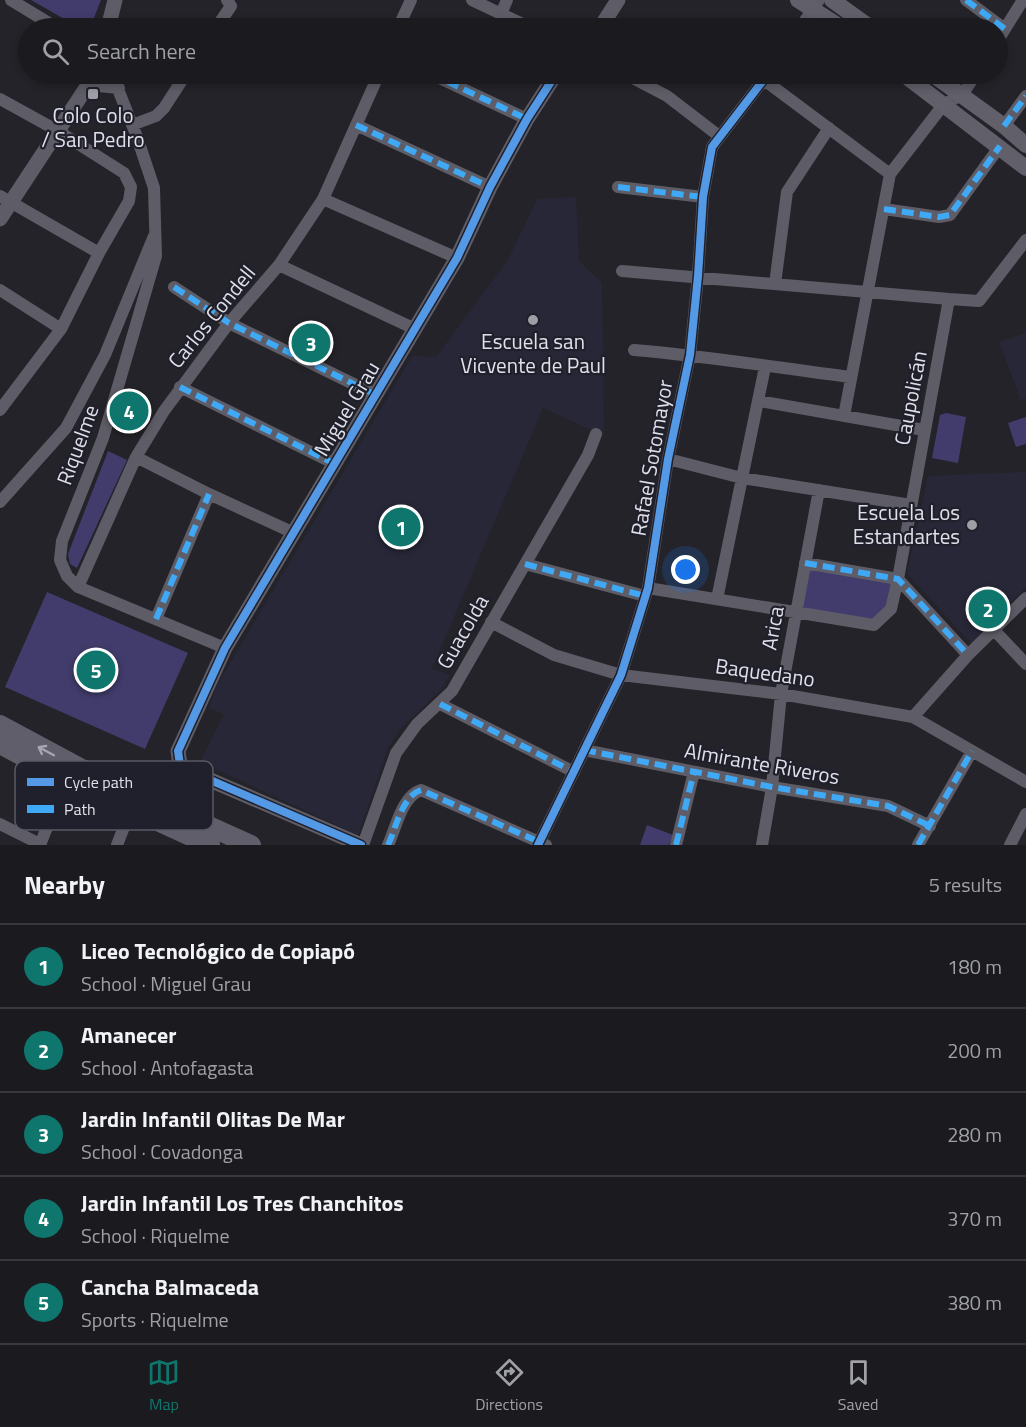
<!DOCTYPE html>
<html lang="en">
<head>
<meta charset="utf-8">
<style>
  body { margin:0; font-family:"Titillium Web",sans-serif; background:#232328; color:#f1f3f6 }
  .you { position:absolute; left:686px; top:570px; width:21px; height:21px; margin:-15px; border:4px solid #fff; border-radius:50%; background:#1a73e8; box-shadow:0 0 0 9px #1a73e833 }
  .badge { display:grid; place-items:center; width:39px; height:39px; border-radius:50%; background:#0f766e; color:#fff; font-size:20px; font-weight:700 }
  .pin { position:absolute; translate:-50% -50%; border:3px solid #fff; box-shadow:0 2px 6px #0006 }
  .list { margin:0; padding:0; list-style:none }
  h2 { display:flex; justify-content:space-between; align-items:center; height:78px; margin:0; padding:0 24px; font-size:26px }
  h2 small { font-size:20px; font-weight:400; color:#9fa1a4 }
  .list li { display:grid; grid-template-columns:39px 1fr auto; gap:18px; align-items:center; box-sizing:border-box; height:84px; padding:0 24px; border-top:2px solid #38383d }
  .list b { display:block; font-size:22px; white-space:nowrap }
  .list p { margin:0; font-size:20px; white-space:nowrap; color:#9fa1a4 }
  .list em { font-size:20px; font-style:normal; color:#9fa1a4 }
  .icon { flex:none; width:33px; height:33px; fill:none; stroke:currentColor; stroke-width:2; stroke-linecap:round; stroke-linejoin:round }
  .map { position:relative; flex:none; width:1026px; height:845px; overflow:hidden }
  .search { position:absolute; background:#1a1a1f; box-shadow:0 3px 9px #0003; left:18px; right:18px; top:18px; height:66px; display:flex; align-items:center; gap:15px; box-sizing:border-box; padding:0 21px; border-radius:33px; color:#9fa1a4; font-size:22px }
  .sheet { height:498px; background:#1a1a1f }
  nav { display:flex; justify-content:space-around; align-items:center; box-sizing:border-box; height:84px; border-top:2px solid #38383d; background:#1a1a1f; font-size:16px; color:#9fa1a4 }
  nav a { display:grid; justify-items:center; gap:3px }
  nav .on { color:#0f766e }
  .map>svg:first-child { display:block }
</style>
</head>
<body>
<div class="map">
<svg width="1026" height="845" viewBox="0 0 1026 845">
  <rect width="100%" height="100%" fill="#232329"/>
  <path fill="#282738" d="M576 197 579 261 602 283 604 436 543 408 432 669 450 675 439 692 399 730 388 748 358 835 200 762 224 714 209 708 217 685 412 356 436 357 508 260 537 199Z
    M1026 333V398L1021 400 999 342Z
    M1026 472V587L972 644 907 574 928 476Z"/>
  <path fill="#413c6b" d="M31 0H101L90 28H80Z
    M946 413 966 417 958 463 932 458 940 415Z
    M1026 417V444L1016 447 1008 423Z
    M108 451 127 460 77 568 70 564 68 554Z
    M810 566 892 581 886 608 873 619 805 609 802 606Z
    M47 592 188 653 145 749 5 687Z
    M647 825 673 835 669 845H640Z"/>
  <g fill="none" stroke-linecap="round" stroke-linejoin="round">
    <path stroke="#5e5d67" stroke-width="12" d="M11 0 57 28
      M472 0 531 28
      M966 0 1005 29
      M501 14 507 0
      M216 28 231 6 227 0
      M398 28 411 0
      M800 28 819 0
      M998 40 1023 0
      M112 74 137 137 154 188 156 256 103 438 62 541 60 560 67 576 78 587 225 648
      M431 74 527 119
      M625 74 667 96 719 136
      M756 74 890 174
      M88 85 119 88
      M0 99 58 131 124 173 131 187 129 201 99 253 61 329 0 410
      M132 125 156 116 164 108 186 74
      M356 125 490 187
      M1004 126 1026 96
      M618 187 703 197
      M0 196 99 253
      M323 199 457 258
      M884 209 939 217 950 215 1000 146
      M279 265 415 329
      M622 271 949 299
      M775 284 787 192 829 128
      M174 287 229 323 376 395
      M0 290 61 329
      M634 350C707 356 779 368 851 377
      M180 387 335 464
      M759 401 924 430
      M844 416 890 174 944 104 962 95 976 74
      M136 457 209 494 294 533
      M668 459 742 478 911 505
      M0 502 66 428 105 355 154 236
      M805 563 898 579 968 655
      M525 564 645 596
      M78 587 136 457 164 411 229 323 279 265 323 199 379 74
      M648 588 874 625 891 609 898 579 949 299 979 301 1026 240
      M717 599 765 367
      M156 619 209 494
      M491 622 554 655 621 675 781 694 913 717 1026 782
      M994 630 1026 664
      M440 704 574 772
      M913 717 968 655 1026 598
      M584 750 772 787 888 806 930 826
      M0 824 40 844
      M40 845 66 779
      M117 845 133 804
      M363 845 396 753 417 724 452 691 588 455 596 434
      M388 845C396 828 402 796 421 790L546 845
      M538 845 621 675 648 588 668 459 690 355 698 276 703 197 712 147 768 74
      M676 845 694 772
      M762 845 772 787 781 694 819 490
      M918 845 972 751
      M1010 845 1026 814"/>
    <path stroke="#5e5d67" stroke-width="15" d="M108 28 115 0
      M600 28 618 0
      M0 219 88 85 93 74
      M361 845 187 770 180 765 178 751 225 648 457 258 490 187 527 119 556 74"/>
    <path stroke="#605f6a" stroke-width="16" d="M798 0 842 28
      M832 0 871 28
      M903 74 1026 168
      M932 74 1004 126 1026 145"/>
    <path stroke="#5f5e6a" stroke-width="20" d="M0 725 80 768 251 845
      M0 744 66 779 210 845"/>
    <path stroke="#3fa9f5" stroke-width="6" stroke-dasharray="12 6" stroke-linecap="butt" d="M966 0 1005 29
      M431 74 527 119
      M356 125 490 187
      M1004 126 1026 96
      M618 187 703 197
      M884 209 939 217 950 215 1000 146
      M174 287 229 323 376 395
      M180 387 335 464
      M805 563 898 579 968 655
      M525 564 645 596
      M156 619 209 494
      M440 704 574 772
      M584 750 772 787 888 806 930 826
      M388 845C396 828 402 796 421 790L544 844
      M676 845 694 772
      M918 845 972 751"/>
    <g stroke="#20202c" stroke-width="11">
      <path id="cycleway" d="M361 845 187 770 180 765 178 751 225 648 457 258 490 187 527 119 556 74
        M538 845 621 675 648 588 668 459 690 355 698 276 703 197 712 147 768 74"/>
    </g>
    <use href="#cycleway" stroke="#5399e6" stroke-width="8"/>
  </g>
  <defs><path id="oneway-shaft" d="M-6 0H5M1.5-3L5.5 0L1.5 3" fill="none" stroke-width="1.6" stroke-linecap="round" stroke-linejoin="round" transform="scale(1.5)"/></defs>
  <use stroke="#a6a6b0" href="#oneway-shaft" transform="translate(46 751) rotate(-152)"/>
  <g fill="#9e9ea6" stroke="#20202c" stroke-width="2">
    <rect x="87" y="88" width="12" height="12" rx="3"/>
    <circle cx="533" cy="320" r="6"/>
    <circle cx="972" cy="525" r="6"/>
  </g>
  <g text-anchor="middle" stroke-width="4.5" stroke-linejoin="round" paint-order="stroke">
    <g font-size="21" fill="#e0e0e9" stroke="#20202c">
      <text x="93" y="123">Colo Colo<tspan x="93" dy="24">/ San Pedro</tspan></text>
      <text x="533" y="349">Escuela san<tspan x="533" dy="24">Vicvente de Paul</tspan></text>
      <text x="960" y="520" text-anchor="end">Escuela Los<tspan x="960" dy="24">Estandartes</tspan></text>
    </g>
    <g font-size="21" fill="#e0e0e9" stroke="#20202c">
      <text transform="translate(212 317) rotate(-51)" y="7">Carlos Condell</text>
      <text transform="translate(911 398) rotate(-79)" y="7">Caupolicán</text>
      <text transform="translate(347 409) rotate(-59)" y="7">Miguel Grau</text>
      <text transform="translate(78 445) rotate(-70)" y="7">Riquelme</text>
      <text transform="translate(652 458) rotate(-80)" y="7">Rafael Sotomayor</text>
      <text transform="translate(773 628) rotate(-80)" y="7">Arica</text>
      <text transform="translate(463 632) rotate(-60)" y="7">Guacolda</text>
      <text transform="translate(765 673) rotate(8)" y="7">Baquedano</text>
      <text transform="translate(762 764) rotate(10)" y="7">Almirante Riveros</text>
    </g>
  </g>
  <rect x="15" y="761" width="198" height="69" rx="9" fill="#20202c" stroke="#5a5a65" stroke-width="1.5"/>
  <rect x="27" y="778" width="27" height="8" fill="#5399e6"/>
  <rect x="27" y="805" width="27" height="8" fill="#3fa9f5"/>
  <g font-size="16" fill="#e0e0e9">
    <text x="64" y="788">Cycle path</text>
    <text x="64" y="815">Path</text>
  </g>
</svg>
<div class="you"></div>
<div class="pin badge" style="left:401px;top:527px">1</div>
<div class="pin badge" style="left:988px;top:609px">2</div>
<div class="pin badge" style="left:311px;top:343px">3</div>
<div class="pin badge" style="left:129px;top:411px">4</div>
<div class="pin badge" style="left:96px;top:670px">5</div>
<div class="search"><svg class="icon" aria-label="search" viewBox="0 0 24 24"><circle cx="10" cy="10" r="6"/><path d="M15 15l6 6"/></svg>Search here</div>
</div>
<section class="sheet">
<h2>Nearby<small>5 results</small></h2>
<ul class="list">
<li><span class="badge">1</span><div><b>Liceo Tecnológico de Copiapó</b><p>School · Miguel Grau</p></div><em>180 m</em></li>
<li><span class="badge">2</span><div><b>Amanecer</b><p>School · Antofagasta</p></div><em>200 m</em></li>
<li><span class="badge">3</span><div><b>Jardin Infantil Olitas De Mar</b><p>School · Covadonga</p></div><em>280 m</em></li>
<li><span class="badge">4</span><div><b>Jardin Infantil Los Tres Chanchitos</b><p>School · Riquelme</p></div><em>370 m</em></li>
<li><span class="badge">5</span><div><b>Cancha Balmaceda</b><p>Sports · Riquelme</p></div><em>380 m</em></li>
</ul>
</section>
<nav>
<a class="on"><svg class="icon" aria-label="map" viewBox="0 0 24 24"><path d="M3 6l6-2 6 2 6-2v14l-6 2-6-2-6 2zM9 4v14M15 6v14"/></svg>Map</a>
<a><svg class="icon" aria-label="directions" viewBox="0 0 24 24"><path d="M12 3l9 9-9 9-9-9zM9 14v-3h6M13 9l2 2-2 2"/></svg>Directions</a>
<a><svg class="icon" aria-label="saved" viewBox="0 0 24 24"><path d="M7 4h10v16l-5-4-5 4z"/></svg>Saved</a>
</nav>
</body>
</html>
